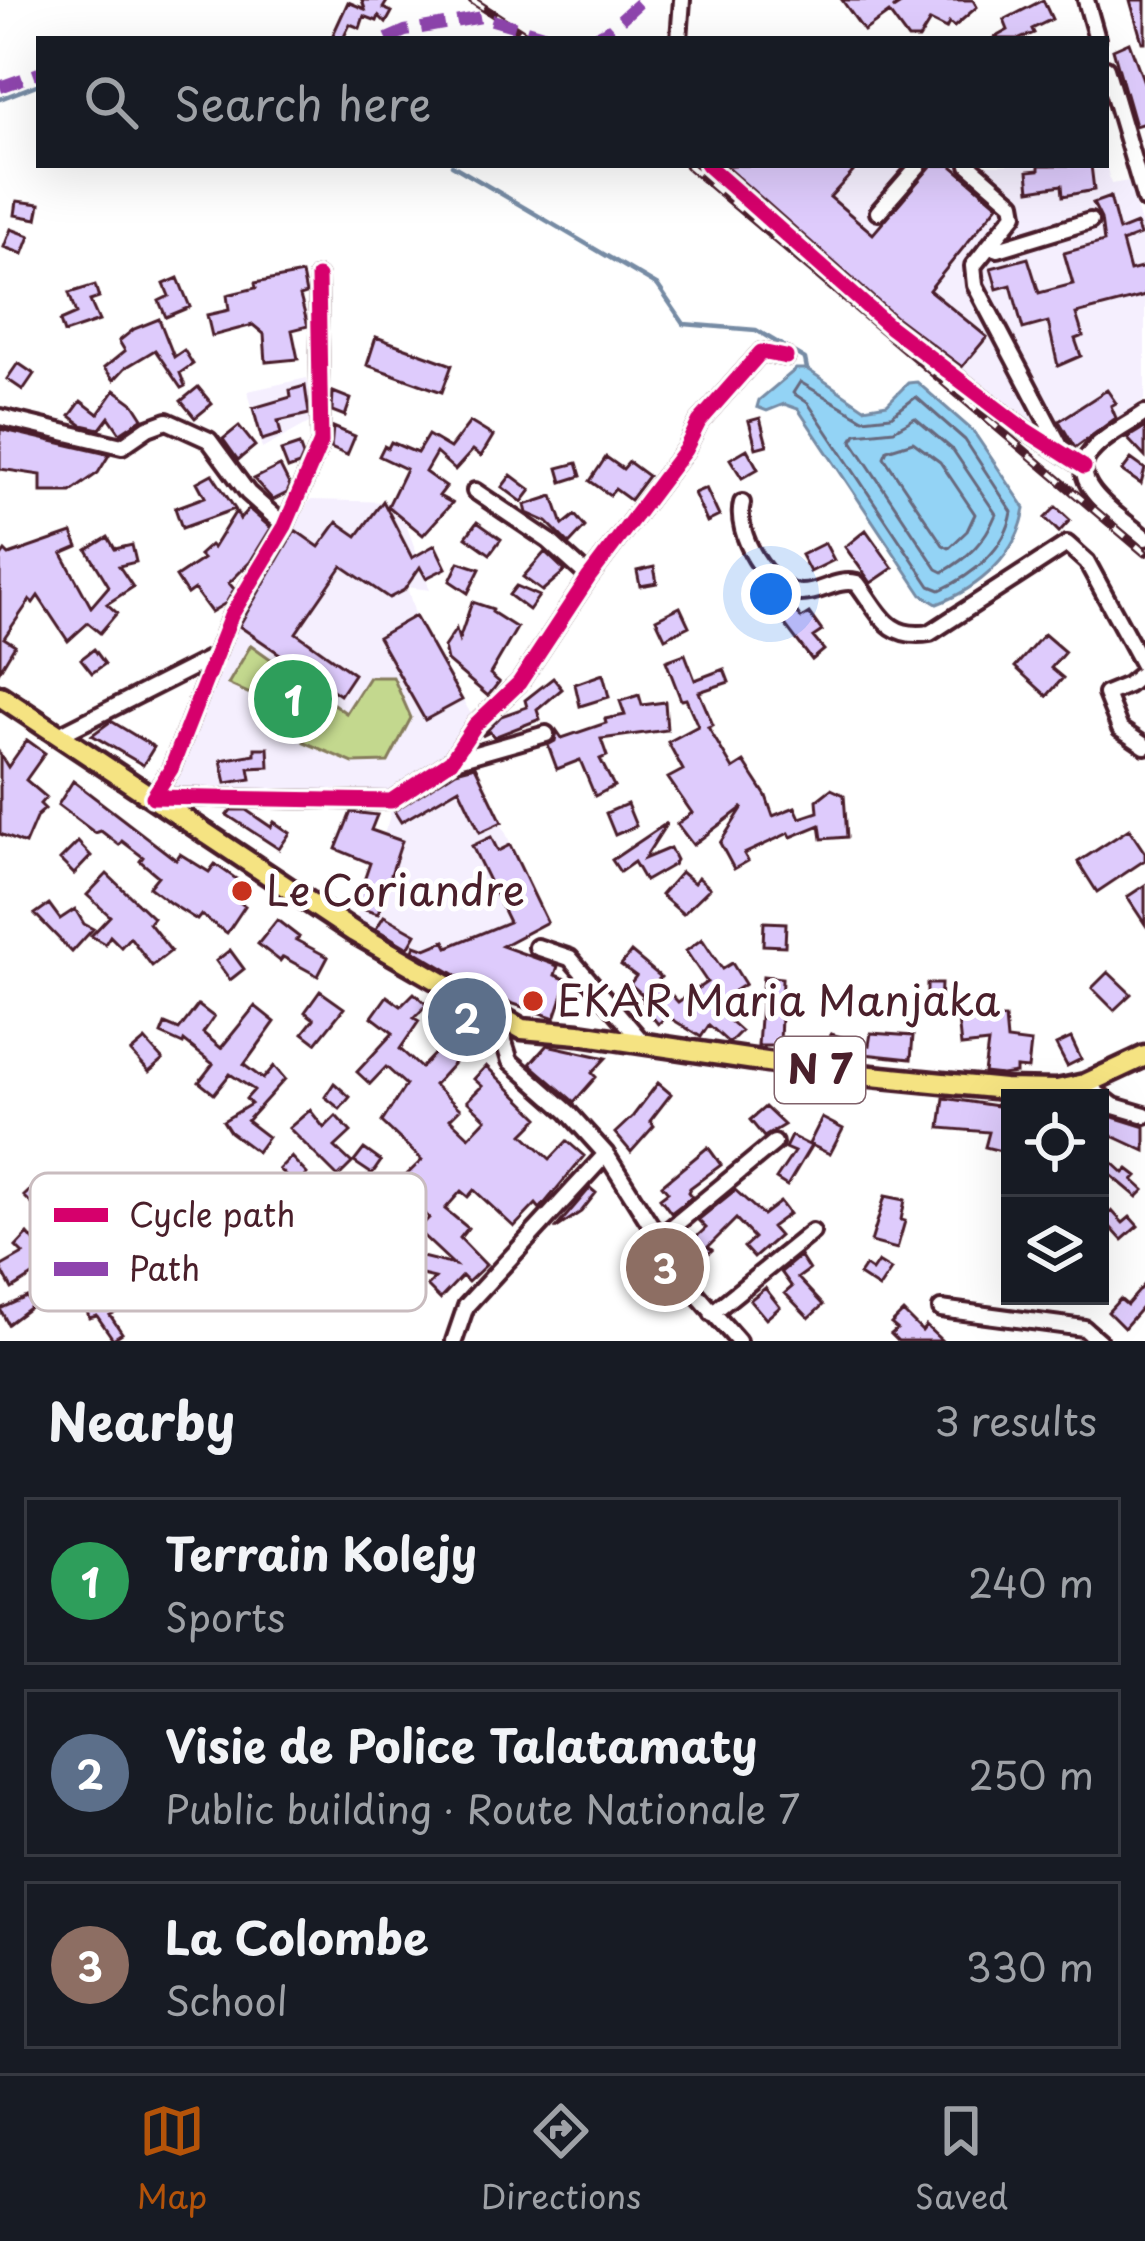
<!DOCTYPE html>
<html lang="en">
<head>
<meta charset="utf-8">
<style>
  body { margin:0; font-family:"Playpen Sans",sans-serif; background:#242831; color:#f1f3f6 }
  .controls { position:absolute; right:36px; bottom:36px; display:grid; overflow:hidden; border-radius:0px; box-shadow:0 12px 48px #0002 }
  .controls button { width:108px; height:108px; display:grid; place-items:center; padding:0; border:0; border-bottom:3px solid #363941; background:#171b24; color:#f1f3f6; font:60px sans-serif }
  .you { position:absolute; left:771px; top:594px; width:42px; height:42px; margin:-30px; border:9px solid #fff; border-radius:50%; background:#1a73e8; box-shadow:0 0 0 18px #1a73e833 }
  .badge { display:grid; place-items:center; width:78px; height:78px; border-radius:50%; background:#b45309; color:#fff; font-size:39px; font-weight:700 }
  .pin { position:absolute; translate:-50% -50%; border:6px solid #fff; box-shadow:0 3px 12px #0006 }
  .list { margin:0; padding:0; list-style:none }
  h2 { display:flex; justify-content:space-between; align-items:center; height:156px; margin:0; padding:0 48px; font-size:51px }
  h2 small { font-size:39px; font-weight:400; color:#9ea1a6 }
  .list li { display:grid; grid-template-columns:78px 1fr auto; gap:36px; align-items:center; box-sizing:border-box; height:168px; margin:0 24px 24px; padding:0 24px; border:3px solid #363941; border-radius:0px }
  .list b { display:block; font-size:45px; white-space:nowrap }
  .list p { margin:0; font-size:39px; white-space:nowrap; color:#9ea1a6 }
  .list em { font-size:39px; font-style:normal; color:#9ea1a6 }
  .icon { flex:none; width:66px; height:66px; fill:none; stroke:currentColor; stroke-width:2; stroke-linecap:round; stroke-linejoin:round }
  .map { position:relative; flex:none; width:1145px; height:1341px; overflow:hidden }
  .search { position:absolute; background:#171b24; box-shadow:0 12px 48px #0002; left:36px; right:36px; top:36px; height:132px; display:flex; align-items:center; gap:30px; box-sizing:border-box; padding:0 42px; border-radius:0px; color:#9ea1a6; font-size:45px }
  .sheet { height:732px; background:#171b24 }
  nav { display:flex; justify-content:space-around; align-items:center; box-sizing:border-box; height:168px; border-top:3px solid #363941; background:#171b24; font-size:33px; color:#9ea1a6 }
  nav a { display:grid; justify-items:center; gap:6px }
  nav .on { color:#b45309 }
  .map>svg:first-child { display:block }
</style>
</head>
<body>
<div class="map">
<svg width="1145" height="1341" viewBox="0 0 1145 1341">
  <rect width="100%" height="100%" fill="#fff"/>
  <filter id="ink" filterUnits="userSpaceOnUse"><feTurbulence type="fractalNoise" baseFrequency=".00833" numOctaves="2"/><feDisplacementMap in="SourceGraphic" scale="24" xChannelSelector="R" yChannelSelector="G"/><feConvolveMatrix kernelMatrix="1 2 1 2 8 2 1 2 1" color-interpolation-filters="sRGB"/></filter>
  <g filter="url(#ink)">
    <path fill="#f5effe" d="M709 165H1106L1111 184 1128 181 1145 237V399L1074 449 1059 465Z
      M307 378 316 419 262 449 248 391Z
      M310 500 398 502 430 590 407 587 416 618 475 721 427 770 387 795 160 793 211 673Z
      M470 756 547 922 453 973 354 925 390 816V804Z"/>
    <path fill="#c3d88e" stroke="#867c5c" stroke-width="3" d="M251 645 346 713 369 677H393L411 718 388 762 353 763 304 742 310 721 228 684Z"/>
    <path fill="#93d3f5" stroke="#768ba4" stroke-width="3" d="M796 369H807L864 408 887 404 908 383 917 382 973 431 1025 508C1018 555 979 588 937 604L922 595 798 409 784 404 767 411 757 407 759 400Z"/>
    <g fill="none" stroke-linecap="round" stroke-linejoin="round">
      <path stroke="#67677c" stroke-width="3" d="M800 382 863 419 891 416 916 397 965 440 1012 512C1006 549 972 576 940 590L930 586 808 403 793 393Z
        M915 418 953 450 996 514C985 541 968 558 943 572L937 569 852 441 856 434 894 430Z
        M913 442 940 462 975 514 967 531 949 548 943 545 884 457 887 450Z"/>
      <path stroke="#768ba4" stroke-width="4.5" d="M0 99 39 84
        M452 165 658 286 684 324 756 330 805 359 807 369"/>
    </g>
    <path fill="#decbfc" stroke="#4a1f2b" stroke-width="3" d="M362 0H388L383 8 392 12 386 23 379 16 377 21 364 16 360 28 350 24 343 39H331L348 2 365 9Z
      M842 0H891L896 6 893 9 907 0H973L977 7 954 27 949 23 946 29 930 21 919 39H908L889 13 864 31Z
      M1043 0 1052 19 1032 29 1034 33 1020 39H992L1008 30 1004 20Z
      M1130 0H1145V42H1142Z
      M1129 42 1145 85V123L1135 126 1113 49Z
      M724 165H844L853 172 830 197 873 234 932 165H951L998 205 929 290 987 337 962 367 897 318Z
      M1039 165H1091L1094 190 1063 196 1062 185 1030 190 1028 171 1039 170Z
      M1110 197 1119 231 1136 224 1140 235 1122 242 1130 271 1145 267V296L1076 314 1083 336 1075 339 1081 356 1058 366 1048 322 1023 329 1011 285 997 289 991 268 1028 258 1039 293 1073 284 1064 253 1104 242 1101 219 1093 203Z
      M17 201 40 204 37 219 15 215Z
      M11 229 30 236 23 254 4 247Z
      M302 274 306 294 300 296 308 326 292 330 298 359 266 362 264 334 253 325 212 336 207 315 229 310 227 295 256 288 255 283Z
      M178 278 190 307 166 317 159 301 169 296 164 284Z
      M95 285 99 298 90 301 99 321 64 333 60 321 76 314 69 293Z
      M159 319 174 357 184 350 193 364 180 373 185 386 181 388 155 350 125 368 114 380 104 368 125 351 119 341 134 329Z
      M376 337 452 365 442 392 367 365Z
      M18 363 34 374 23 390 7 379Z
      M305 386 309 414 278 421 281 434 262 440 253 408 291 397 290 390Z
      M198 387 212 404 195 418 181 401Z
      M115 390 134 404 143 418 120 433 109 417 100 429 82 425 70 416 81 401 98 414Z
      M1107 390 1116 403 1111 406 1116 418 1075 448 1059 421Z
      M333 392 351 399 345 416 332 411Z
      M760 418 767 445 756 448 749 421Z
      M470 422 493 436 481 456 473 450 455 470 436 453 425 472 446 487 439 496 452 503 423 535 388 506 406 469 379 456 384 446 388 448 391 442 417 453 428 435 450 448Z
      M239 426 255 446 238 460 223 439Z
      M333 427 355 436 347 455 331 448Z
      M1145 427V457L1127 438Z
      M0 429 107 454 109 455 98 473 71 492H41V475L0 469Z
      M299 445 303 456 299 465 288 469 281 451Z
      M747 449 758 469 742 478 730 459Z
      M606 457 623 469 629 462 648 476 630 500 615 489 610 495 590 481Z
      M1131 459 1145 469 1141 484 1122 471Z
      M577 463 581 476 562 482 558 468Z
      M280 466 290 486 287 493 273 500 254 479Z
      M212 474 235 509 182 528 175 508 205 497 197 482Z
      M511 475 531 490 522 502 502 487Z
      M706 488 719 516 707 522 694 493Z
      M553 496 563 525 575 515 585 527 569 544 547 522 527 513 525 505Z
      M383 501 412 558 435 545 446 568 426 578 420 567 404 590 389 598 342 566 296 633 354 674 340 695 239 626 295 530 319 547 337 522 357 536Z
      M1056 507 1070 520 1059 532 1045 518Z
      M249 509 271 528 250 562 229 583 234 589 226 603 211 612 194 589 187 594 176 577 203 559 199 555 210 545 213 548 236 511 240 519Z
      M477 522 501 539 490 554 466 537Z
      M866 530 893 568 871 583 845 547Z
      M72 533 78 547 62 554 91 607 109 586 87 550 108 537 115 549 132 545 136 562 119 566 133 587 107 604 117 613 100 633 88 623 68 641 38 596 33 603 30 600 4 638 15 645 0 670V558L5 551 9 555Z
      M825 543 834 560 810 572 801 555Z
      M545 552 565 571 542 591 523 577Z
      M459 562 480 569 468 593 450 581Z
      M654 567 657 583 640 586 637 571Z
      M516 586 539 596 529 610 509 595Z
      M472 602 493 609 492 612 517 628 490 674 499 682 488 696 447 661 444 647 456 629 459 640Z
      M680 607 689 626 665 638 656 619Z
      M795 609 801 618 809 613 822 631 813 637 824 650 812 660 780 618Z
      M415 616 462 700 425 720 378 637Z
      M1044 634 1065 652 1051 668 1063 678 1047 696 1015 667Z
      M94 649 105 664 92 673 81 659Z
      M685 654 695 680 724 669 729 682 699 692 713 725 708 727 733 769 744 762 766 796 773 816 795 807 800 818 818 812 817 800 831 789 844 795 847 837 822 839 820 825 791 837 789 833 744 854 748 861 734 869 720 843 743 807 693 845 677 824 692 813 668 778 683 770 668 742 698 726 686 699 681 700 666 661Z
      M603 674 609 697 580 706 575 684Z
      M553 678 562 689 537 710 540 719 494 737 490 732 482 736 501 716 527 707 525 700Z
      M639 695 642 705 665 702 667 730 601 739 607 756 600 759 614 786 595 796 580 760 557 769 548 745 555 741 557 731 562 738 606 723 605 719 625 715 620 701Z
      M111 721 154 747 143 765 92 735Z
      M27 740 45 753 26 780 46 797 40 804 45 809 37 816 25 844 0 834V754L8 767Z
      M255 748H268L269 767 249 768 251 779 226 783 221 760 255 754Z
      M475 766 502 822 480 832 459 788 401 822 394 811 456 771Z
      M73 781 176 860 180 854 209 872 215 864 242 883 232 897 245 906 227 933 201 915 197 920 170 903 149 887 158 876 140 861 143 857 122 841 119 845 101 831 95 833 58 805Z
      M627 804 636 826 615 835 606 813Z
      M231 810H246L271 827 274 822 290 833 279 849 227 815Z
      M351 812 377 815 371 830 402 841 378 914 355 907 370 863 336 849Z
      M667 823 644 859 670 848 676 860 673 865 645 881 634 862 620 872 612 860Z
      M1129 829 1145 853V860L1097 892 1078 862Z
      M491 837 498 851 510 845 547 922 502 946 558 966 555 975 568 980 555 1018 493 997 413 950 415 945 426 949 445 941 448 947 509 922 472 846Z
      M78 842 91 856 74 874 60 860Z
      M681 872 694 883 698 877 710 888 683 914 661 895Z
      M107 874 153 918 149 923 171 951 152 966 130 937 121 947 110 936 105 944 91 936 110 916 87 895Z
      M1145 885V924L1127 897Z
      M49 904 60 919 75 909 84 924 93 929 72 952 35 914Z
      M384 916 416 934 408 948 376 929Z
      M277 920 299 937 296 940 328 957 318 976 283 957 280 961 258 944Z
      M764 922 786 923 785 946 763 945Z
      M702 939 722 969 732 963 745 984 712 1005 741 1031 729 1043 709 1025 701 1037 667 1016 658 1024 639 1000 644 996 630 984 636 976 621 965 631 952 661 977 658 980 678 1002 707 982 686 951Z
      M230 950 244 969 230 980 216 961Z
      M1108 972 1131 994 1114 1010 1092 988Z
      M763 976 782 978 780 1046H758Z
      M927 984H941L940 1005 927 1004Z
      M320 991 344 1008 316 1043 303 1033 314 1019 305 1012Z
      M414 993 427 1005 414 1018 419 1021 400 1049 421 1068 459 1028 473 1042 434 1085 460 1109 450 1119 469 1137 486 1119 467 1101 482 1086 474 1079 486 1066 539 1118 523 1134 550 1159 567 1141 584 1156 540 1209 536 1204 514 1227 474 1190 468 1197 461 1191 445 1209 468 1228 460 1238 486 1265 468 1282 462 1276 440 1299 427 1286 435 1278 405 1271 372 1245 387 1226 403 1237 394 1250 454 1265 417 1230 429 1218 398 1183 422 1160 382 1122 406 1085 386 1067 370 1084 357 1072 393 1033 372 1017 387 996 401 1006Z
      M198 1005 214 1017 203 1033 221 1048 255 1006 275 1022 244 1065 263 1079 274 1066 285 1079 247 1121 268 1137 257 1152 230 1132 223 1121 251 1104 246 1099 254 1090 230 1074 214 1094 199 1082 213 1064 184 1041 183 1044 161 1034 165 1024 179 1030Z
      M1005 1018 1007 1040 1031 1043 1028 1069 1016 1068V1073L1002 1075 984 1073 988 1043 961 1046 958 1019Z
      M871 1033 913 1036 911 1059 854 1053 853 1060 827 1055 831 1034 869 1045Z
      M1071 1038 1081 1059 1067 1066 1056 1045Z
      M145 1040 163 1060 149 1072 131 1052Z
      M547 1045 606 1058 592 1073 596 1077 574 1102 530 1064Z
      M334 1083 350 1097 340 1109 325 1097Z
      M658 1083 671 1094 650 1121 654 1126 631 1152 615 1133 633 1116Z
      M944 1098 997 1106V1102L1010 1103 1005 1152 985 1147 989 1132 940 1128Z
      M765 1107 784 1125 764 1137 750 1120Z
      M310 1110 324 1128 336 1116 351 1132 335 1147 352 1163 338 1177 289 1128Z
      M1100 1113 1145 1127V1151L1100 1130Z
      M822 1118 843 1129 830 1154 809 1144Z
      M791 1136 811 1146 787 1186 776 1179 794 1152 785 1148Z
      M708 1147 721 1165 690 1188 688 1192 692 1197 671 1213 660 1198 668 1192 662 1185Z
      M364 1149 381 1161 372 1174 354 1162Z
      M291 1157 307 1174 297 1189 279 1169Z
      M1112 1162 1124 1173 1128 1169 1137 1176 1133 1180 1144 1190 1137 1197 1105 1170Z
      M41 1180 50 1189 45 1194 67 1216 75 1209 88 1223 85 1226 93 1239 79 1251 24 1196Z
      M590 1188 596 1193 581 1212 555 1229Z
      M735 1190 763 1215 780 1202 789 1214 771 1227 779 1236 754 1258 744 1247 754 1238 736 1219 708 1247 712 1250 699 1262 685 1247 706 1228 698 1220Z
      M885 1196 905 1200 901 1220 905 1221 897 1249 871 1242Z
      M1112 1211 1123 1223 1130 1217 1138 1226 1122 1240 1103 1219Z
      M28 1234 58 1269 45 1280 39 1272 12 1289 0 1267 23 1254 16 1247Z
      M800 1256 809 1270 798 1278 823 1305 809 1318 785 1293 792 1287 781 1272Z
      M655 1257 671 1280 650 1294 634 1271Z
      M878 1262 891 1270 879 1288 859 1275 865 1266 872 1271Z
      M1145 1284V1304L1124 1328 1108 1312 1120 1299 1127 1305Z
      M765 1288 780 1307 766 1319 750 1300Z
      M118 1295 124 1308 110 1315 122 1333 113 1339 97 1316 89 1318 86 1307Z
      M27 1297 32 1306 8 1324 0 1309Z
      M903 1312 922 1331 926 1326 942 1341H898L891 1334 897 1329 891 1324Z"/>
    <g fill="none" stroke-linecap="round" stroke-linejoin="round">
      <g stroke="#4a1f2b" stroke-width="22">
        <path id="minor" d="M1086 0 1097 39
          M679 39 682 0
          M1106 68 1145 200
          M707 165 890 327 1024 429 1084 467
          M969 165 1013 203 1015 214 973 266 975 285 1062 450
          M878 212 919 165
          M989 246 998 249 1090 221
          M1145 413C1128 425 1104 436 1091 452 1063 483 1125 520 1145 538
          M0 417 122 446 148 428 167 421 209 440 248 493 285 526
          M475 491 549 541 589 577
          M742 503C734 533 767 590 800 593 821 594 835 578 857 583 880 613 887 640 930 633L1067 544 1087 562 1145 669
          M1145 671 1128 685 1106 694 1120 729 1145 746
          M59 735 215 656
          M451 761 546 734
          M153 797 391 801 451 761 475 725 519 683 589 577 685 450 699 422 761 352 786 357
          M153 797 171 769 231 616 285 526 321 442 318 277
          M537 947 570 958 645 1045
          M495 1014 510 1061 568 1112 606 1154 688 1284 738 1341
          M1085 1084 1114 1106 1145 1115
          M658 1239 774 1143
          M941 1309 1084 1328 1099 1341
          M712 1313 812 1232
          M454 1341 466 1306 606 1154"/>
      </g>
      <g stroke="#4a1f2b" stroke-width="27">
        <path id="major" d="M0 696 354 932 522 1029 579 1034 841 1073 1004 1089 1057 1090 1085 1084 1145 1056"/>
      </g>
      <use href="#minor" stroke="#fff" stroke-width="14"/>
      <use href="#major" stroke="#f5e382" stroke-width="18"/>
      <g stroke="#4a1f2b" stroke-width="9">
        <path id="rail" d="M472 0 532 39
          M688 165 1145 553"/>
      </g>
      <use href="#rail" stroke="#fff" stroke-width="4.5" stroke-dasharray="14" stroke-linecap="butt"/>
      <path stroke="#8e44ad" stroke-width="12" stroke-dasharray="24 12" stroke-linecap="butt" d="M387 39 405 31 482 17 557 39
        M591 39 610 29 642 0
        M0 87 39 73"/>
      <g stroke="#fff" stroke-width="22">
        <path id="cycleway" d="M707 165 890 327 1024 429 1084 467
          M153 797 391 801 451 761 475 725 519 683 589 577 685 450 699 422 761 352 786 357
          M153 797 171 769 231 616 285 526 321 442 318 277"/>
      </g>
      <use href="#cycleway" stroke="#d6006c" stroke-width="15"/>
    </g>
  </g>
  <g fill="#c8321e" stroke="#fff" stroke-width="4.5">
    <circle cx="242" cy="891" r="12"/>
    <circle cx="533" cy="1001" r="12"/>
  </g>
  <g text-anchor="middle" stroke-width="10" stroke-linejoin="round" paint-order="stroke">
    <rect fill="#fff" stroke="#80626b" stroke-width="3" x="775" y="1037" width="90" height="66" rx="9"/>
    <g font-size="39" font-weight="bold" fill="#4a1f2b">
      <text x="820" y="1084">N 7</text>
    </g>
    <g font-size="42" fill="#4a1f2b" stroke="#fff" text-anchor="start">
      <text x="266" y="906">Le Coriandre</text>
      <text x="557" y="1016">EKAR Maria Manjaka</text>
    </g>
  </g>
  <rect x="30" y="1173" width="396" height="138" rx="18" fill="#fff" stroke="#c9bcbf" stroke-width="3"/>
  <rect x="54" y="1208" width="54" height="14" fill="#d6006c"/>
  <rect x="54" y="1262" width="54" height="14" fill="#8e44ad"/>
  <g font-size="33" fill="#4a1f2b">
    <text x="129" y="1227">Cycle path</text>
    <text x="129" y="1281">Path</text>
  </g>
</svg>
<div class="controls">
<button><svg class="icon" aria-label="locate" viewBox="0 0 24 24"><circle cx="12" cy="12" r="6"/><path d="M12 2v4M12 18v4M2 12h4M18 12h4"/></svg></button>
<button><svg class="icon" aria-label="layers" viewBox="0 0 24 24"><path d="M12 4l9 5-9 5-9-5zM3 14l9 5 9-5"/></svg></button>
</div>
<div class="you"></div>
<div class="pin badge" style="left:293px;top:699px;background:#2e9e5b">1</div>
<div class="pin badge" style="left:467px;top:1017px;background:#5c6f8a">2</div>
<div class="pin badge" style="left:665px;top:1267px;background:#8d6e63">3</div>
<div class="search"><svg class="icon" aria-label="search" viewBox="0 0 24 24"><circle cx="10" cy="10" r="6"/><path d="M15 15l6 6"/></svg>Search here</div>
</div>
<section class="sheet">
<h2>Nearby<small>3 results</small></h2>
<ul class="list">
<li><span class="badge" style="background:#2e9e5b">1</span><div><b>Terrain Kolejy</b><p>Sports</p></div><em>240 m</em></li>
<li><span class="badge" style="background:#5c6f8a">2</span><div><b>Visie de Police Talatamaty</b><p>Public building · Route Nationale 7</p></div><em>250 m</em></li>
<li><span class="badge" style="background:#8d6e63">3</span><div><b>La Colombe</b><p>School</p></div><em>330 m</em></li>
</ul>
</section>
<nav>
<a class="on"><svg class="icon" aria-label="map" viewBox="0 0 24 24"><path d="M3 6l6-2 6 2 6-2v14l-6 2-6-2-6 2zM9 4v14M15 6v14"/></svg>Map</a>
<a><svg class="icon" aria-label="directions" viewBox="0 0 24 24"><path d="M12 3l9 9-9 9-9-9zM9 14v-3h6M13 9l2 2-2 2"/></svg>Directions</a>
<a><svg class="icon" aria-label="saved" viewBox="0 0 24 24"><path d="M7 4h10v16l-5-4-5 4z"/></svg>Saved</a>
</nav>
</body>
</html>
